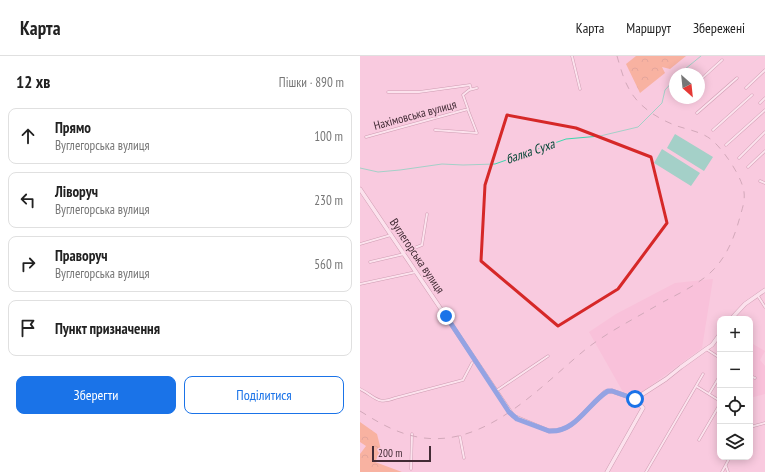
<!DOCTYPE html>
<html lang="uk">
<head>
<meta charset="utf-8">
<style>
  body { margin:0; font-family:"PT Sans Narrow",sans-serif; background:#f2f2f2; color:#222 }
  .controls { position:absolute; right:12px; bottom:12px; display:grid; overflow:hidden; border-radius:8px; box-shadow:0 2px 10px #0003 }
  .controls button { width:36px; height:36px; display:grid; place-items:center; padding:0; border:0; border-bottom:1px solid #e0e0e0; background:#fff; color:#222; font:20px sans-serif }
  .compass { position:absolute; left:309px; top:12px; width:36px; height:36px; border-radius:50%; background:#fff; box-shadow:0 2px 10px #0003; rotate:153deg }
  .scale { position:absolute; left:12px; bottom:10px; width:59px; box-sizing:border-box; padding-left:4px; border:2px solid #422b35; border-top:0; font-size:11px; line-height:14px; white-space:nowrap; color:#422b35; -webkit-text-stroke:3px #f9cadf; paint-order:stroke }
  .stop { position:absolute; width:12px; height:12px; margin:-9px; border:3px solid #1a73e8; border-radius:50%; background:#fff }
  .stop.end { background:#1a73e8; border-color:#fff; box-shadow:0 1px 4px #0008 }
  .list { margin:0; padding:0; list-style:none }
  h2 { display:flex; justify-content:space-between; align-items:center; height:52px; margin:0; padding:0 16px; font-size:17px }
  h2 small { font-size:13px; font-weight:400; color:#767676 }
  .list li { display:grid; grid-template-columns:26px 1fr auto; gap:12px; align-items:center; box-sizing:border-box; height:56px; margin:0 8px 8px; padding:0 8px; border:1px solid #e0e0e0; border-radius:8px }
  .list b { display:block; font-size:15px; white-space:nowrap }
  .list p { margin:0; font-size:13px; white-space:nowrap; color:#767676 }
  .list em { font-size:13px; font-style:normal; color:#767676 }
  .actions { display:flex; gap:8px; padding:12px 16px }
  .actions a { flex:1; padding:9px 0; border:1px solid #1a73e8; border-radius:8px; text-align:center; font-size:14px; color:#1a73e8 }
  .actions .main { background:#1a73e8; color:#fff }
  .icon { flex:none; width:22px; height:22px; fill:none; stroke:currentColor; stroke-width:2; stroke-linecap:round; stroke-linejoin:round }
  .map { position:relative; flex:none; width:405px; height:416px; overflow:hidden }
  header { display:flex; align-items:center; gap:24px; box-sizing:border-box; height:56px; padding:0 20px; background:#fff; border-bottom:1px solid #e0e0e0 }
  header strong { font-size:19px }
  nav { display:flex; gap:22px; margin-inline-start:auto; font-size:14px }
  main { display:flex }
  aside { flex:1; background:#fff }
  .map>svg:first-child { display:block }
</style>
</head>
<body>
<header>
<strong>Карта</strong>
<nav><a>Карта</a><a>Маршрут</a><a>Збережені</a></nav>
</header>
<main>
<aside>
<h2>12 хв<small>Пішки · 890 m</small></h2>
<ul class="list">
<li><svg class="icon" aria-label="ahead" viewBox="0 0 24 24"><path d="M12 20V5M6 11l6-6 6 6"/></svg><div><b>Прямо</b><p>Вуглегорська вулиця</p></div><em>100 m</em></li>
<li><svg class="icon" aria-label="left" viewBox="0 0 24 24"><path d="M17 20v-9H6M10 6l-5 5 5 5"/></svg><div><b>Ліворуч</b><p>Вуглегорська вулиця</p></div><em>230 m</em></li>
<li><svg class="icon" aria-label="right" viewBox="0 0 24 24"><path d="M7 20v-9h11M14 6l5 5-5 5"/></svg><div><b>Праворуч</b><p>Вуглегорська вулиця</p></div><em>560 m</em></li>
<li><svg class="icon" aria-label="arrive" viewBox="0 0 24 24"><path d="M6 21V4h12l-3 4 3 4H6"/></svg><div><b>Пункт призначення</b></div></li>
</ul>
<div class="actions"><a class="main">Зберегти</a><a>Поділитися</a></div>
</aside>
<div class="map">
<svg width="405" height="416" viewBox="0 0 405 416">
  <defs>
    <pattern id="forest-crowns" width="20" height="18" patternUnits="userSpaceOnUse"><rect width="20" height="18" fill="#f69458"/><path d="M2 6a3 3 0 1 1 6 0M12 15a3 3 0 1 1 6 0" fill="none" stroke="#c9794a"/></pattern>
  </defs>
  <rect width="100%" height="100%" fill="#f9cadf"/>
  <path fill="#f8b6d4" d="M353 223 342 292 278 339 263 336 229 276 256 258 315 227Z
    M393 288 405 295 400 304 405 310V338L390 342V293Z"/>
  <path fill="url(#forest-crowns)" d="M276 0H326L310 13 302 11 305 17 280 37 266 8Z
    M0 366 17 378 21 394 15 406 42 416H0V398L6 390 0 386Z"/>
  <path fill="#3cd7ad" d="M315 78 353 101 344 115 307 92Z
    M302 93 340 117 331 130 294 107Z"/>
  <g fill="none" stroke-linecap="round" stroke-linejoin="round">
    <path stroke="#3cd7ad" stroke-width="1" d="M319 18 341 0
      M0 112 18 116 40 114 82 108 103 109 135 108 206 83 240 80 278 71 302 47 305 34 315 23"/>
    <g stroke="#9b677f" stroke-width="3">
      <path id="street" d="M212 0 220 33
        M339 25 362 4
        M386 32 405 14
        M28 36H59L110 29 111 33
        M400 47 405 42
        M337 57 377 22
        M75 74 117 77 108 54
        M353 74 392 39
        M6 81 108 53 103 39 109 34 117 32
        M366 89 405 54
        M379 102 405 76
        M388 111 405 95
        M400 125 405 127
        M0 188 31 179
        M44 196 62 189 67 158
        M10 206 44 198
        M0 228 56 216
        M398 240 405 251
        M346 293 360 302
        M390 320 395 322
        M336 330 360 345
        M0 333C16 341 17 349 35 342L103 324 112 307
        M136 335 188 300
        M349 338 358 323
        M390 371 405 367
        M100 381 104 402
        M339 384 360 348
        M366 410 368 416
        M51 413 52 378
        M286 416 343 318
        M362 416 370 401"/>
    </g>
    <g stroke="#9b677f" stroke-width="4.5">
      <path id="secondary" d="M0 133 153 360 189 375 200 374 208 371 216 365 245 336 252 335 275 343 283 352 247 416
        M371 263 385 248 405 234
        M275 343 306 323 321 311 346 293 352 289 360 278"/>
    </g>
    <use href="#street" stroke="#fff" stroke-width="2"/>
    <use href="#secondary" stroke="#fff" stroke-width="3.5"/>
    <path stroke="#a27f8e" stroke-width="1" stroke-dasharray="7 7" stroke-linecap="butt" d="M257 0C260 10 263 22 268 31 277 50 298 63 317 70 329 74 343 76 353 85 365 96 382 121 384 136 385 143 383 151 381 157 375 180 367 202 349 218 335 230 318 238 303 246
      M0 355C16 365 31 374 49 379 120 399 177 333 226 293 248 276 272 264 296 250"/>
  </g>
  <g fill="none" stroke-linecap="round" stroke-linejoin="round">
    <path stroke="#1a73e8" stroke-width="5" d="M86 260 149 356 157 363 189 375C216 377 228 347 248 335H252L275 343"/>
  </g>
  <path d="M0 0H405V416H0ZM147 59 216 72 291 101 307 167 258 233 198 270 121 205 125 129Z" fill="#f9cadf" fill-opacity=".55" fill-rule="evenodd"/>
  <path fill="none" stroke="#d62828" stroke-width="3" stroke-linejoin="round" d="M147 59 216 72 291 101 307 167 258 233 198 270 121 205 125 129Z"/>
  <g text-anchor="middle" stroke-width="4" stroke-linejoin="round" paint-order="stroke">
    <g font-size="12" fill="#422b35" stroke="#f9cadf">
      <text transform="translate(55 59) rotate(-15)" y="4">Нахімовська вулиця</text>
      <text transform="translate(57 200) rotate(56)" y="4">Вуглегорська вулиця</text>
    </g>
    <g font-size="13" font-style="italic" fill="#043" stroke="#f9cadf">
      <text transform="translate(170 95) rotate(-19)" y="5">балка Суха</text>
    </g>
  </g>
</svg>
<div class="controls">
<button>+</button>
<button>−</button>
<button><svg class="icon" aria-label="locate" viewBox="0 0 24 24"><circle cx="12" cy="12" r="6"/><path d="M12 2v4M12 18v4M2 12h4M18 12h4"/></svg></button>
<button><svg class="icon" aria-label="layers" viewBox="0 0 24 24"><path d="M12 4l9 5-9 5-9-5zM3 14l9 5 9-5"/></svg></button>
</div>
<svg class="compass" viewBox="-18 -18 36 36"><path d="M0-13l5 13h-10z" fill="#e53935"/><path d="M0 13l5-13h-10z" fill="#767676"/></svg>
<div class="scale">200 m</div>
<div class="stop" style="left:275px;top:343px"></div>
<div class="stop end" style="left:86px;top:260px"></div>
</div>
</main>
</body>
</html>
